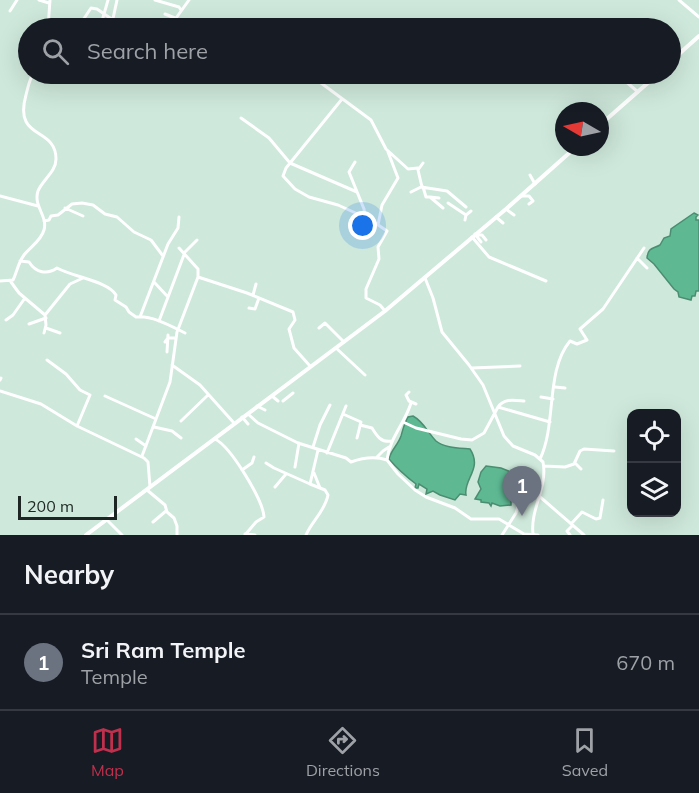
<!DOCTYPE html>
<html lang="en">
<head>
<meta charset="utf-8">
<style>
  body { margin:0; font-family:Mulish,sans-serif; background:#242831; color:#f1f3f6 }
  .controls { position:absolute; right:18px; bottom:18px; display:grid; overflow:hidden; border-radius:12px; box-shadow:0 6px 24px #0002 }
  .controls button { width:54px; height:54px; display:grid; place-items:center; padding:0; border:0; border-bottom:2px solid #363941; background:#171b24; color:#f1f3f6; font:30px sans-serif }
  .compass { position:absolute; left:555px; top:102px; width:54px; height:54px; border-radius:50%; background:#171b24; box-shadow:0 6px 24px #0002; rotate:279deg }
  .scale { position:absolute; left:18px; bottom:15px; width:99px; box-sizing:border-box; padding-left:6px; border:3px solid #1d2622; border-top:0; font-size:16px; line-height:21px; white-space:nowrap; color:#1d2622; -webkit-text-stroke:4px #cee8db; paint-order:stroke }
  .you { position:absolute; left:363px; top:226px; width:21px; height:21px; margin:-15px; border:4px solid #fff; border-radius:50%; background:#1a73e8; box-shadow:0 0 0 9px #1a73e833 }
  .badge { display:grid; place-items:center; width:39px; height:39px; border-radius:50%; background:#c0304d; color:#fff; font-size:20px; font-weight:700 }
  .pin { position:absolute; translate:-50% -50px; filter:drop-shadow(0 2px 3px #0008) }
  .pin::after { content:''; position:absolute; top:32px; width:21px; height:18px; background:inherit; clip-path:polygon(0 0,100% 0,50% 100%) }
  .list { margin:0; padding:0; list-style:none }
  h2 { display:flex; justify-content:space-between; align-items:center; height:78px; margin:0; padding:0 24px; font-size:26px }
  h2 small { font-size:20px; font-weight:400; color:#9ea1a6 }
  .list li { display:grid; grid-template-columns:39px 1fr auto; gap:18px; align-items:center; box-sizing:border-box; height:96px; padding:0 24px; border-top:2px solid #363941 }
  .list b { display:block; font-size:22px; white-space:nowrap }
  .list p { margin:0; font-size:20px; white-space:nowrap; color:#9ea1a6 }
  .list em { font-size:20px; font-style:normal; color:#9ea1a6 }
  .icon { flex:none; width:33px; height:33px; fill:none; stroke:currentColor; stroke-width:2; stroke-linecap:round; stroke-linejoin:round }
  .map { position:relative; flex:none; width:699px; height:535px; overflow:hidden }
  .search { position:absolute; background:#171b24; box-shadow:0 6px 24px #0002; left:18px; right:18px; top:18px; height:66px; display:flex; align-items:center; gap:15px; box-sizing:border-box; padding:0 21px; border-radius:33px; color:#9ea1a6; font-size:22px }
  .sheet { height:174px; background:#171b24 }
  nav { display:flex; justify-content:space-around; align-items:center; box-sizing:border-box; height:84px; border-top:2px solid #363941; background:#171b24; font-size:16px; color:#9ea1a6 }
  nav a { display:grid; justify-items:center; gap:3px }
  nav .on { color:#c0304d }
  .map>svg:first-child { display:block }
</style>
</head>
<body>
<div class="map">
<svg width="699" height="535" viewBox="0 0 699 535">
  <rect width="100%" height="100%" fill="#cee8db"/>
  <path fill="#5eb993" stroke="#4a8d71" stroke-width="1.5" d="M694 213 698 215 696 217V220H699V291H696L695 296H692L691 300 679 297 678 292 674 289 654 264 647 258C648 247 653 249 660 245L664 238 670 236 671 229Z
    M413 416C424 422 428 433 436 441 444 448 460 448 470 449 483 469 463 479 466 495L460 494 455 500 440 495 433 491 426 494 427 489 419 484 418 488H415L416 484C408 478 395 466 389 459 391 450 398 445 401 436 403 429 404 424 408 417Z
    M486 466 501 468 516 474 517 479 515 482 517 485 514 493 511 496V505L500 506 492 503 491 506 489 503 481 502V500L475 499 481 489 478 482 481 472Z"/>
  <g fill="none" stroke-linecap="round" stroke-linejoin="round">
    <path stroke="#fff" stroke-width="3" d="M39 0 49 3
      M155 0 179 7 181 10
      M679 0 699 17
      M10 11 17 0
      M165 14 175 18
      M48 28 50 0
      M80 28 83 20 91 8 97 9 113 20
      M100 28 108 0
      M111 28 117 0
      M169 28 189 0
      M43 74 45 76 48 74
      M322 74 321 83 371 120 386 149 408 169 418 168
      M617 74 638 92
      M342 99 286 168 283 176 295 189 309 197 338 205 371 220 387 231 378 247 379 259 366 289V298L380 305 385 311
      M241 118 269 138 290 163 357 192
      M355 162 349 172 364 209 365 218
      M530 175 535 184
      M422 187 418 170 423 163
      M423 187 426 197H430L443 208
      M411 192 421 187 447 191 466 207
      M0 196 38 206
      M521 196H529L533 201 529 204
      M430 197 439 198
      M448 203 466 215
      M65 208 83 216
      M506 209 514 215
      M496 217 503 223
      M465 220 466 215 471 211
      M44 221 49 220 51 216 58 215 72 204 82 203 93 205 105 214 117 217 134 232 151 240 163 256
      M378 225 382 205 398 178 388 152
      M475 234 481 242
      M478 235H482L486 240
      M472 237 489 257 546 281
      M179 248 198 269V277
      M637 258 647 268
      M20 261 29 262C36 273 47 275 57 268 73 277 108 281 116 295L115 300 126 307 129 312 136 317C152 315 171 326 185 333
      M425 278 433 298 442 332 469 365 483 385 504 436 513 446 535 455 543 462C548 487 530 509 533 534
      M0 281 13 280C17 272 18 263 24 255 30 247 41 241 44 230 48 216 33 206 38 191 43 179 56 172 56 159 56 126 13 141 26 95 28 87 29 81 33 74
      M11 282 19 293 45 315 46 325 44 333
      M154 282 168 297
      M253 295 256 284
      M249 308 255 309 259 298
      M45 315 70 284 83 278
      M140 317 168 244 178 228 179 217
      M6 320 13 315 25 298
      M159 321 185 252 197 240
      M29 324 46 318
      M46 328 60 333
      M319 328 325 323 344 342
      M165 342 168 338H176
      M336 348 365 375
      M167 352 168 335
      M47 360 66 374 80 390 90 395 77 426
      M172 365 200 385 234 423
      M472 368 520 366
      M0 380 1 378
      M555 387 565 388
      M0 391 41 404 77 426 144 458 148 462 150 487
      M409 392 406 395 409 401 416 404
      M105 396 156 419
      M272 396 278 401
      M541 397 553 399
      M283 401 293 393
      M257 406 265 410
      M498 407C504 398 514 400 524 401
      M248 414 258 423 298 443 346 458 351 462C362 458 375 456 387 460L398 474 415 490 426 497 455 508 471 519H499L524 534 538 535
      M343 414 361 422 357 438
      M242 417 248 424
      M181 421 208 395
      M403 422 416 428 461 439 472 440 484 433 498 407 550 422
      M360 425 372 428C377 436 381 443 392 441
      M154 427 172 431 181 438
      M136 439 146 446
      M215 439C231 447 263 500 264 517L256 522 245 535
      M313 447 320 425 330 405
      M327 453 346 406
      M142 456 170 382 177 332 198 277 247 293 293 312 295 320 289 329 294 348 310 366
      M377 457 383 451 389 447
      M540 459C557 424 545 371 570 341L577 344 587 340 580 329 603 309 644 248
      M387 460C389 439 405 423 411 403
      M266 463 274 468 310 484 318 450
      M575 463 581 469
      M544 466 565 467 574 464 580 451 584 449 614 451
      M295 467 299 443
      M242 470 252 463 254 457
      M314 473 320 488
      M275 487 286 474
      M147 490 165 505 167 512 174 518 177 526V535
      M539 496 584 535
      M107 520 122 535
      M153 522 166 511
      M571 524 582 512 596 519 600 518 603 500
      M245 534 255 535
      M306 535C312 521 325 511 328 495L325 490 310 484
      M502 535 516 513 521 497
      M570 535 567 531 572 526"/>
    <path stroke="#fff" stroke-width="4" d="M670 62 699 36
      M600 125 658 74
      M86 535 385 311 506 209 576 147"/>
  </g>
</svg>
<div class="controls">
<button><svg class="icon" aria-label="locate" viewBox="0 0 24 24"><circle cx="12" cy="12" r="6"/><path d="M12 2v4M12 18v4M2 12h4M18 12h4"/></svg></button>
<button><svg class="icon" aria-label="layers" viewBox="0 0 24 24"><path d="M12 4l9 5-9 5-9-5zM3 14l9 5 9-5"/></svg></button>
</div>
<svg class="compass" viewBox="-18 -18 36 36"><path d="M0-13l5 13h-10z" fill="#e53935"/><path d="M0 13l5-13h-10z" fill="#9ea1a6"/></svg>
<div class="scale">200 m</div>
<div class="you"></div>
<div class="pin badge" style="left:522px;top:516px;background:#6b7280">1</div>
<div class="search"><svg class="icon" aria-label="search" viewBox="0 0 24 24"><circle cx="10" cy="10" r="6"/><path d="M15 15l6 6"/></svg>Search here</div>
</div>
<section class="sheet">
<h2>Nearby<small></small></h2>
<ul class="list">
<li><span class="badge" style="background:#6b7280">1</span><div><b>Sri Ram Temple</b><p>Temple</p></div><em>670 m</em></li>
</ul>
</section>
<nav>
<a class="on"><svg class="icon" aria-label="map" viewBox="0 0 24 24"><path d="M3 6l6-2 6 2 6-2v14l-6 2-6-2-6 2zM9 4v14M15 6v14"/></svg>Map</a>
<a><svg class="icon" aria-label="directions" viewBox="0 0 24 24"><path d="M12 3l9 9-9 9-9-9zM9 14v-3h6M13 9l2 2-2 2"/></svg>Directions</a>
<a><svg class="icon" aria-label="saved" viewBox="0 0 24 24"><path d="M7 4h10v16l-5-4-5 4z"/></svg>Saved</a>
</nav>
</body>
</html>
